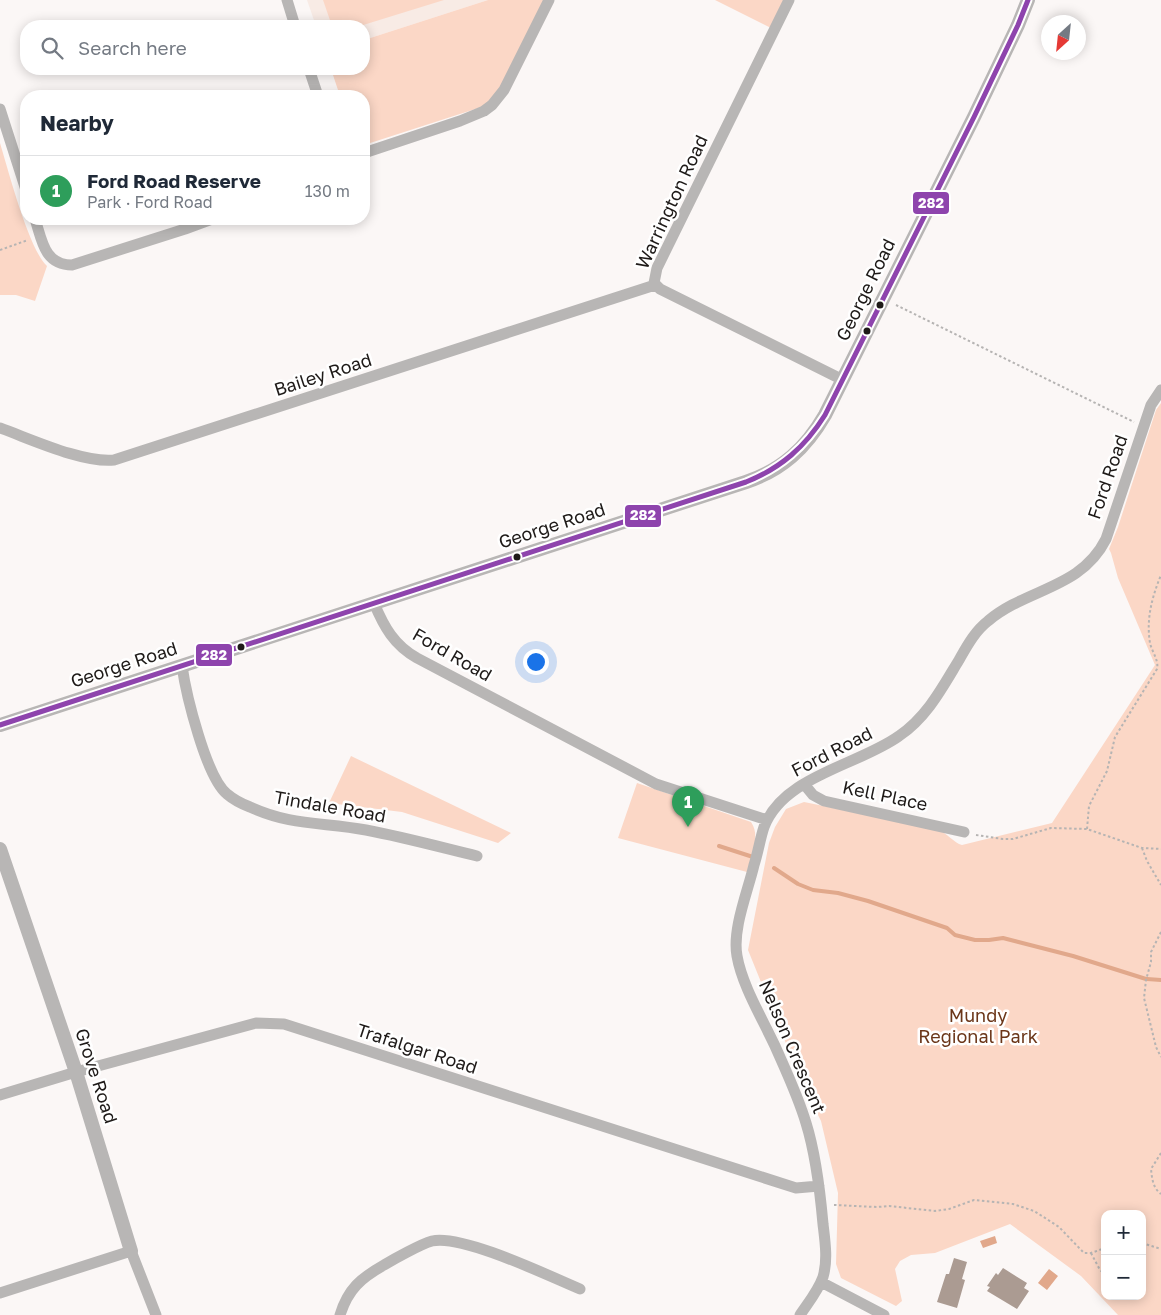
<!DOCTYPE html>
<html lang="en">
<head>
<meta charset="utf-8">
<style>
  body { margin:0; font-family:"Golos Text",sans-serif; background:#f6f6f7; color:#1f2937 }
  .controls { position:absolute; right:15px; bottom:15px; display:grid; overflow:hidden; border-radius:10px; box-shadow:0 2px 12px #0003 }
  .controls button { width:45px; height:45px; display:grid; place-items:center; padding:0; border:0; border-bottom:1px solid #e0e1e3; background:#fff; color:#1f2937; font:25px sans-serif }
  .compass { position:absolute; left:1041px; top:15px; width:45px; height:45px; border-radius:50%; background:#fff; box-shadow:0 2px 12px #0003; rotate:207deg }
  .you { position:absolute; left:535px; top:661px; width:18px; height:18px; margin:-12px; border:4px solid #fff; border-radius:50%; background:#1a73e8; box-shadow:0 0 0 8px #1a73e833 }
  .badge { display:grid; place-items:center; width:32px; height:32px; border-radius:50%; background:#2563eb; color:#fff; font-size:16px; font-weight:700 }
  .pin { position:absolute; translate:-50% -41px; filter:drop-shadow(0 1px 2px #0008) }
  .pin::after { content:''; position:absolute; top:26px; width:18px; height:15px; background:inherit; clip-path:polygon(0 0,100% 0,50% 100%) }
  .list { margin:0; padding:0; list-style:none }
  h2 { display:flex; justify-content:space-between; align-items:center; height:65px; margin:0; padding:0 20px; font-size:21px }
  h2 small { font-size:16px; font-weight:400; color:#747a83 }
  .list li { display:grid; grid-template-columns:32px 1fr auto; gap:15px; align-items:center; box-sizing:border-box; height:70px; padding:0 20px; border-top:1px solid #e0e1e3 }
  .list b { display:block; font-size:19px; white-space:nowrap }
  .list p { margin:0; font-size:16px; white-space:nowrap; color:#747a83 }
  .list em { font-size:16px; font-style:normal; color:#747a83 }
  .icon { flex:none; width:28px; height:28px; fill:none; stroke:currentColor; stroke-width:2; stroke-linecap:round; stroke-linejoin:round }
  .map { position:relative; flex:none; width:1161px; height:1315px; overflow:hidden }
  .search { position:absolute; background:#fff; box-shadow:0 2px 12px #0003; left:20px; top:20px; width:350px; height:55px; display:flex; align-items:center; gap:12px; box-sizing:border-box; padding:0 18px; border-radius:20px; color:#747a83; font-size:19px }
  .panel { position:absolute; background:#fff; box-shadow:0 2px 12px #0003; left:20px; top:90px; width:350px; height:135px; border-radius:20px }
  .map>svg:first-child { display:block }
</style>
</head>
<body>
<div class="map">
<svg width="1161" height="1315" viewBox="0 0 1161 1315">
  <rect width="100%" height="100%" fill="#fbf7f6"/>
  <path fill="#f8ebe5" d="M307 0H488L364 40V26H316Z"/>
  <path fill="#fbd7c6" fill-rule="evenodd" d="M323 0H444L360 26H332Z
    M488 0H551L494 103 364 145V96H340L331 69H364V40Z
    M715 0H785L771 28Z
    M0 143C8 169 29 250 47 266L35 301 16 295H0Z
    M1161 403V1315H1118L1081 1276 1010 1224 935 1253 911 1255 900 1261 895 1269 902 1301 896 1306 841 1278 836 1264 838 1193 821 1121 802 1083 748 950 769 843 775 827 786 809 804 802 937 829C947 833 954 843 962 845L1052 823 1155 665 1118 578 1111 553 1109 549 1118 527 1156 410ZM1105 1214H1142V1296H1105Z
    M351 756 511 833 498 843 402 812 329 803Z
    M637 783 751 822C761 836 751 856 747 872L618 838Z"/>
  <path fill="#e1a88b" d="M995 1236 997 1243 983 1248 980 1241Z
    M1049 1269 1058 1276 1047 1290 1038 1283Z"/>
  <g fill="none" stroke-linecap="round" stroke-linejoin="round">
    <path stroke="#e1a88b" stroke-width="4" d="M719 846 753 857
      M774 868 798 884 813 890 838 893 868 901 947 928 955 935 975 940H989L1003 938 1073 956 1146 979
      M1147 979 1161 980"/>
  </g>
  <path fill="#ab9b92" d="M954 1258 967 1262 962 1279 965 1280 957 1308 937 1302 946 1274H949Z
    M1003 1268 1027 1283 1024 1288 1029 1291 1017 1309 987 1291 990 1287 987 1286 996 1273 998 1275Z"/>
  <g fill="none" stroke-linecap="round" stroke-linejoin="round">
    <path stroke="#b6b4b3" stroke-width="2" stroke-dasharray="2.5 2.5" stroke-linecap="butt" d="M0 250 28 240
      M896 305 1134 422
      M1087 829 1089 806 1107 771 1115 737 1157 669C1159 660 1152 652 1150 643 1146 619 1152 597 1161 575
      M976 835 1003 839H1013L1051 828 1087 829 1142 848 1161 849
      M1142 848 1147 861 1161 885
      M1161 932 1151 952V962L1146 980 1144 998 1156 1047 1161 1057
      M1161 1153 1151 1169C1152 1179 1153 1188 1161 1194
      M834 1205 877 1207 889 1206 935 1211 949 1209 974 1200 1013 1204 1034 1211 1042 1216 1059 1227 1084 1253H1091L1105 1248
      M1142 1243 1161 1249
      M1091 1253 1100 1270 1105 1274"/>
    <path stroke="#b8b6b5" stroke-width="11" d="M287 0 295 26
      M789 0 657 268 654 283 660 289 843 380
      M309 69 318 96
      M0 109 26 190
      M364 153 460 121 484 111 492 105 504 90 549 0
      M35 219C42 240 44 265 72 265L185 229 212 219
      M0 428C31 439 82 463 114 460L655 285
      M374 603C384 627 394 645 417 658L656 784 767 820
      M182 666C186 694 206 777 227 794 234 800 242 804 250 807 291 826 323 822 366 830 403 837 440 847 477 856
      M804 784 813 795 824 801 964 832
      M0 1095 76 1072 256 1023 284 1024 796 1188 819 1186
      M821 1282 884 1315
      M0 1293 131 1251 156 1315
      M340 1315C348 1289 361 1278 384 1265 394 1259 421 1244 432 1241 462 1234 549 1276 580 1289
      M800 1315C808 1303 818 1291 823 1277 828 1260 825 1241 823 1224 820 1190 816 1155 806 1123 798 1096 786 1071 775 1046 762 1018 742 985 737 956 732 929 748 891 754 865 758 853 760 839 764 827 783 776 859 765 899 736 927 717 942 688 959 660 967 646 975 631 988 621 1027 588 1081 589 1106 539L1151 405 1161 390"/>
    <path stroke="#b8b6b5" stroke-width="14" d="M0 725 746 482C782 470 806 448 825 415L974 117 1018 25 1028 0
      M0 849 76 1072 131 1251"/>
    <g stroke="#fff" stroke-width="9">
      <path id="bus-1" d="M0 725 746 482C781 468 805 447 825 415L974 117 1018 25 1028 0"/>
    </g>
    <use href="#bus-1" stroke="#8e44ad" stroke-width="5"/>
  </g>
  <g fill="#1e1a18" stroke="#fff" stroke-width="2">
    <circle cx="880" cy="305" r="4.5"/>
    <circle cx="867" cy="331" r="4.5"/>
    <circle cx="517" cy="557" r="4.5"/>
    <circle cx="241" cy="647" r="4.5"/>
  </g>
  <g text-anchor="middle" stroke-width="5" stroke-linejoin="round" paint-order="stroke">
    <g font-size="18" fill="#1e1a18" stroke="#fff">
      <text transform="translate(672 202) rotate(-65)" y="6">Warrington Road</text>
      <text transform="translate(866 290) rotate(-64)" y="6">George Road</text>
      <text transform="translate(323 375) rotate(-18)" y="6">Bailey Road</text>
      <text transform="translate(1108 477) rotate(-71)" y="6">Ford Road</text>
      <text transform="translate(552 526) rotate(-18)" y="6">George Road</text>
      <text transform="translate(452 655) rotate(30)" y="6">Ford Road</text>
      <text transform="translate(124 665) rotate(-18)" y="6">George Road</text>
      <text transform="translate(832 752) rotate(-27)" y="6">Ford Road</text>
      <text transform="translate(885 796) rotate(12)" y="6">Kell Place</text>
      <text transform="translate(330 807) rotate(10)" y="6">Tindale Road</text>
      <text transform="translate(792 1047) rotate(67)" y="6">Nelson Crescent</text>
      <text transform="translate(417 1049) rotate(18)" y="6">Trafalgar Road</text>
      <text transform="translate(96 1076) rotate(72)" y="6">Grove Road</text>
    </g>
    <g font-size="18" fill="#6b3619" stroke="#fff">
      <text x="978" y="1022">Mundy<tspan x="978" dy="21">Regional Park</tspan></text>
    </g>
  </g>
  <g stroke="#fff" stroke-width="2">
    <rect x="912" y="191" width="38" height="24" rx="5" fill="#8e44ad"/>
    <rect x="624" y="504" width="38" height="24" rx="5" fill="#8e44ad"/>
    <rect x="195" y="643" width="38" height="24" rx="5" fill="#8e44ad"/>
  </g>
  <g font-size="14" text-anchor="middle" font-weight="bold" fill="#fff">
    <text x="931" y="208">282</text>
    <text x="643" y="520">282</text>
    <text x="214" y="660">282</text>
  </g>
</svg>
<div class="controls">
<button>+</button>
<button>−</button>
</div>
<svg class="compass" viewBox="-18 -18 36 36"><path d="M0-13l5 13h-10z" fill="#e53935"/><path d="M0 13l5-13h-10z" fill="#747a83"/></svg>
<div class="you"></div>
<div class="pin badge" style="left:688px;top:827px;background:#2e9e5b">1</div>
<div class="search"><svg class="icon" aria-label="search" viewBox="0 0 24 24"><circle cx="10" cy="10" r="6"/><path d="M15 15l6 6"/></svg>Search here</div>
<section class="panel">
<h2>Nearby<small></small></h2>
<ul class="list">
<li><span class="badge" style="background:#2e9e5b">1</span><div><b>Ford Road Reserve</b><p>Park · Ford Road</p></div><em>130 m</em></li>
</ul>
</section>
</div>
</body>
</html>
